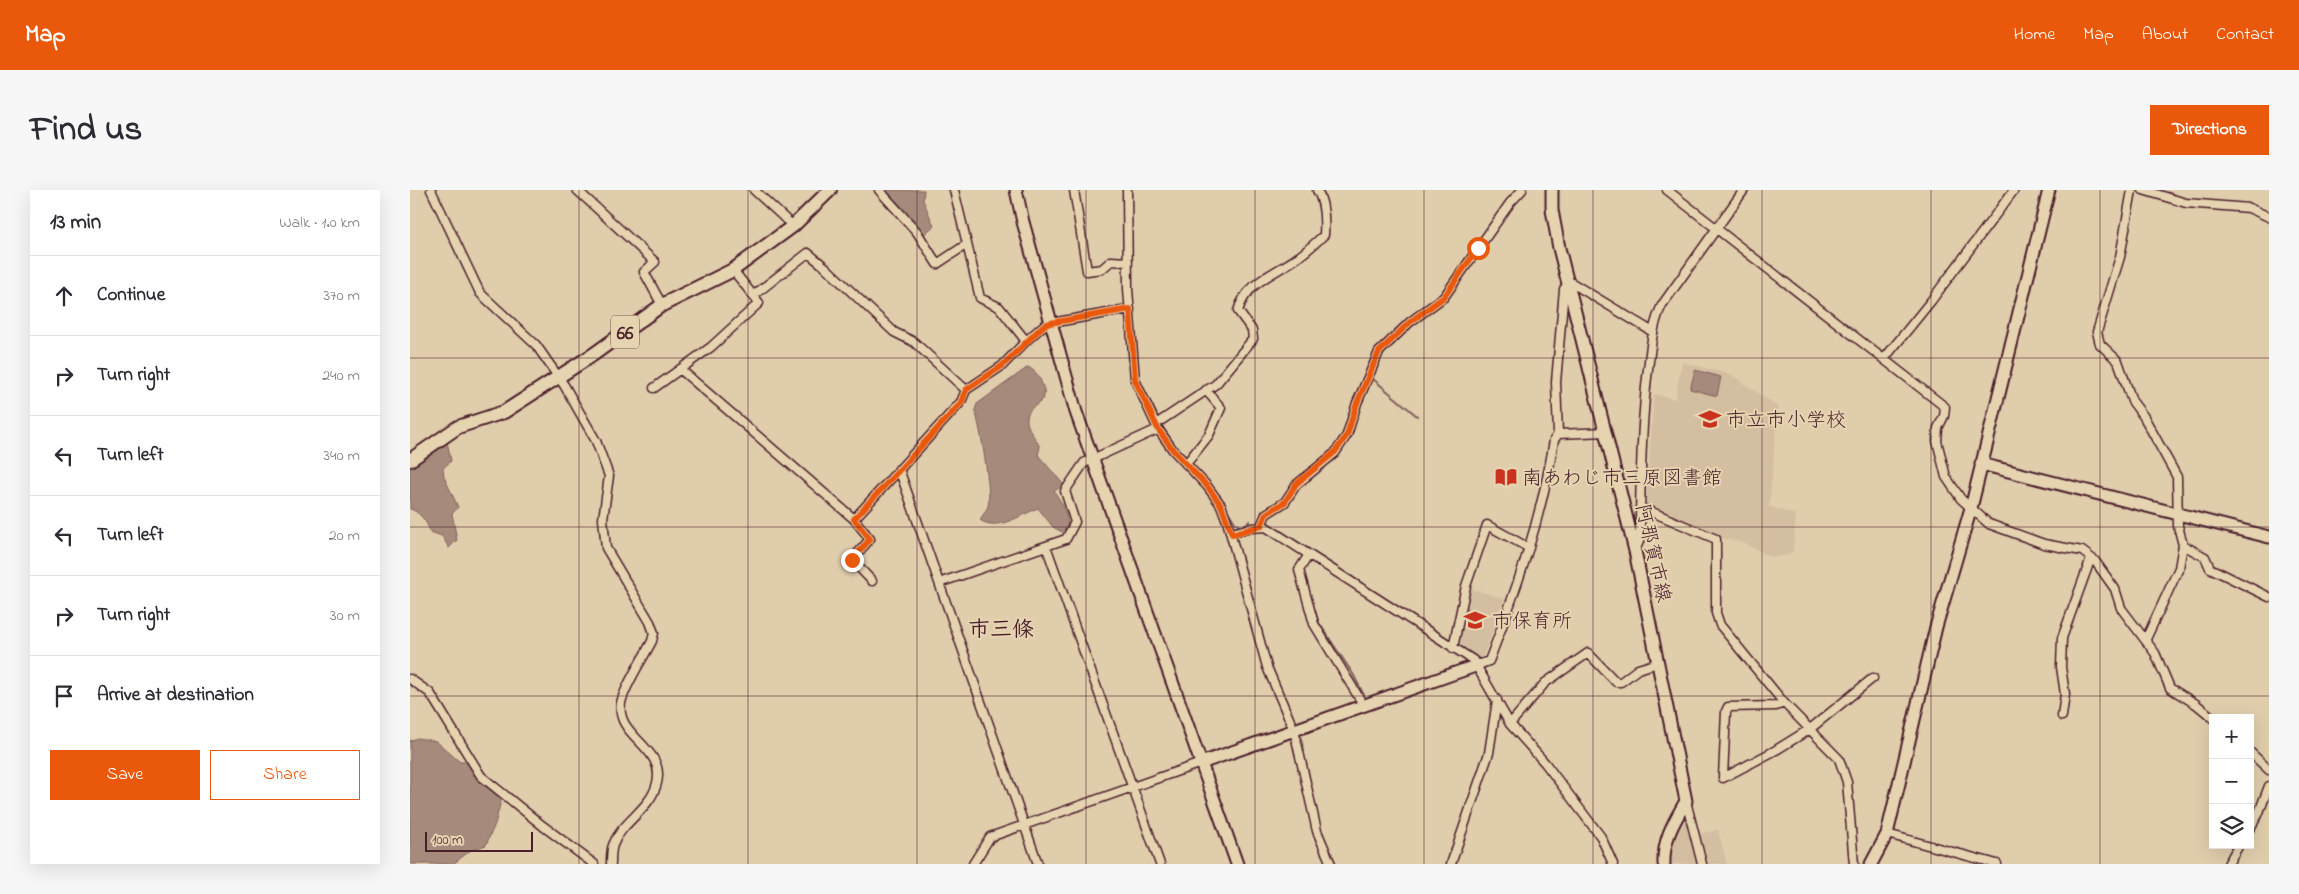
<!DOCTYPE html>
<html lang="en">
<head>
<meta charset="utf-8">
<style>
  body { margin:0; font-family:"Indie Flower","Klee One",sans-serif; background:#f7f7f7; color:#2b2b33 }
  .controls { position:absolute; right:15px; bottom:15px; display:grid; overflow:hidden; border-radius:0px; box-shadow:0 5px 20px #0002 }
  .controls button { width:45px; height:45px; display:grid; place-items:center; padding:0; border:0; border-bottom:1px solid #e1e1e2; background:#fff; color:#2b2b33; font:25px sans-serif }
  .scale { position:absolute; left:15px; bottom:12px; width:108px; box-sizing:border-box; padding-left:5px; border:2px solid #4a1f2b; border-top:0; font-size:14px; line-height:18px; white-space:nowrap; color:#4a1f2b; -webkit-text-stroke:4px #e6d4b1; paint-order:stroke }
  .stop { position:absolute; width:15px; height:15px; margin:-11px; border:4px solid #ea580c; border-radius:50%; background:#fff }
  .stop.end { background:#ea580c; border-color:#fff; box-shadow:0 1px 5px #0008 }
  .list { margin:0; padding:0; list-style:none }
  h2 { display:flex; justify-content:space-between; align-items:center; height:65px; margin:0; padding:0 20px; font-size:21px }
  h2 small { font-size:16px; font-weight:400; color:#7c7c81 }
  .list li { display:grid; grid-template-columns:32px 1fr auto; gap:15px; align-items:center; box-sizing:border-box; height:80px; padding:0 20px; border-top:1px solid #e1e1e2 }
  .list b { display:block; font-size:19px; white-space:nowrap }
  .list em { font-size:16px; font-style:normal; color:#7c7c81 }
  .actions { display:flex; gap:10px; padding:15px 20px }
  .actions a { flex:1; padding:11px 0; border:1px solid #ea580c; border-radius:0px; text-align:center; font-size:18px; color:#ea580c }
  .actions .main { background:#ea580c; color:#fff }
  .icon { flex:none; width:28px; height:28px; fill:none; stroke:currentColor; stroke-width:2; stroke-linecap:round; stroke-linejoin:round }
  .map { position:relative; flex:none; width:1859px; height:674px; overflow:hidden; border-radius:0px }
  header { display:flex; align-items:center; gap:30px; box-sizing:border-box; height:70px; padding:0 25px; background:#ea580c; color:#fff }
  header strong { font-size:24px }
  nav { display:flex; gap:28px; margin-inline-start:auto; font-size:18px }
  .intro { display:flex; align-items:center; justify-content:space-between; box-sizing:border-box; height:120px; padding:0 30px }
  h1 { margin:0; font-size:35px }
  .button { padding:12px 22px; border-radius:0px; background:#ea580c; color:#fff; font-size:18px; font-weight:700 }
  main { display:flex; gap:30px; padding:0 30px }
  aside { flex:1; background:#fff; border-radius:0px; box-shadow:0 5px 20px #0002 }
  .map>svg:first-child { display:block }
</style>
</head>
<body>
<header>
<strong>Map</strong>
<nav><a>Home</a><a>Map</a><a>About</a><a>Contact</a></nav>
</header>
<div class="intro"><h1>Find us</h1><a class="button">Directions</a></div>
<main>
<aside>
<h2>13 min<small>Walk · 1.0 km</small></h2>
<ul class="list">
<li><svg class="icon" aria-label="ahead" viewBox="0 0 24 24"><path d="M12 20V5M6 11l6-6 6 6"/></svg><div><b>Continue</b></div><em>370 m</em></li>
<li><svg class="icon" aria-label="right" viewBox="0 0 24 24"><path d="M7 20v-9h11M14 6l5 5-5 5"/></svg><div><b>Turn right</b></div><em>240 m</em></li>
<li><svg class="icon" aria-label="left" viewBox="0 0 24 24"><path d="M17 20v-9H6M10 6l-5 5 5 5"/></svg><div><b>Turn left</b></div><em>340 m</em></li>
<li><svg class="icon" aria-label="left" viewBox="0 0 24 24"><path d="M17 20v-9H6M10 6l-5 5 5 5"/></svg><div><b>Turn left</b></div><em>20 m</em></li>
<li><svg class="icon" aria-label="right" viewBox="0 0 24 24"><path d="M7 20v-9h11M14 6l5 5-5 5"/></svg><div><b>Turn right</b></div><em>30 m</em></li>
<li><svg class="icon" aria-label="arrive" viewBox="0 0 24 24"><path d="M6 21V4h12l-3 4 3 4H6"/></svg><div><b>Arrive at destination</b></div></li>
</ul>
<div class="actions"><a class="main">Save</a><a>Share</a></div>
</aside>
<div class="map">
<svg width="1859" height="674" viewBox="0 0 1859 674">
  <rect width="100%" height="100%" fill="#e0cdac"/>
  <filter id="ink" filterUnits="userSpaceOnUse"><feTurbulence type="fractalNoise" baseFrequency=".02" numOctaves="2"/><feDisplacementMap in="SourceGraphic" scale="10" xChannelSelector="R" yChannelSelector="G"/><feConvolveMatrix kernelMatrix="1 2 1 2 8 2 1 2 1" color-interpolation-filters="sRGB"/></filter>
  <g filter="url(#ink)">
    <path fill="#d4bea1" d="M1272 172 1322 185 1368 217 1359 316 1386 325 1383 362 1374 366 1360 367 1334 353 1304 346 1236 317 1244 204 1265 209Z
      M1060 398 1095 409 1073 466 1069 469 1047 455Z
      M1268 632 1276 633 1288 674H1259L1260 651Z
      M1308 640 1317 674H1295L1288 644Z"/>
    <path fill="#a68a7b" stroke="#815f5b" d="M476 0H514L513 10 524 36 513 45 504 30Z
      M618 177C627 182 629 186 632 194 642 216 617 212 617 229 616 237 626 249 630 257L628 265 654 295 644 301C652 313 657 321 658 336L652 342 643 337 628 318C611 325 587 342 570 330 572 326 576 321 578 316 582 303 570 235 565 220L567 214Z
      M1285 180 1311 187 1307 206 1280 199Z
      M37 251 41 271 33 278 34 287 48 317 42 324 47 350 39 358 32 346 20 342C18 333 9 321 0 319V277Z
      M7 548 26 551 50 572H56L91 611 85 634 76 655 61 660 43 674H0V551Z"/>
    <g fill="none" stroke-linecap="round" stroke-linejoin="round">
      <path stroke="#815f5b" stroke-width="2" d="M728 187 749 229
        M963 189 1007 226
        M750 233 766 257 777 269
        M780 273 805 301
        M816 318 826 334 831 337 840 331
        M899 402 909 433 943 484 956 509"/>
      <g stroke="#4a1f2b" stroke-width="11">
        <path id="street" d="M21 0 70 103 126 155 154 195 186 251 199 286 193 329 196 358 240 432 244 443 242 451C233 469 215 495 211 513 205 547 256 557 247 593 241 619 212 631 203 655 201 660 201 668 201 674
          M167 0 245 72 234 82 252 115
          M344 0 383 36
          M469 0 507 42 527 74 557 54
          M544 0 570 108 589 117 616 151 633 136 641 133 720 119
          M664 0 677 81 692 79 701 71 718 72
          M717 0 718 99 725 190 748 239 763 260 797 296 811 315 817 331 857 477 884 540 907 641 921 674
          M1257 0 1535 217 1534 226 1528 238 1527 251 1536 287 1551 309 1579 334 1634 354 1672 361 1685 371 1705 399 1711 418 1745 463 1760 498 1786 514 1803 528
          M1722 0 1710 67 1687 142 1690 154 1708 171 1722 211 1734 227 1767 287 1768 336 1773 355 1769 378 1736 449
          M1733 0 1776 13 1839 18 1859 27
          M1157 90 1243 142
          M344 105 398 63 414 76 484 142 504 152 556 200
          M1474 169 1521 111 1604 0
          M270 179 444 329 460 349 442 370 462 391
          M244 198 301 157 349 113 323 80
          M746 234 806 194 843 149 842 140 828 121C836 93 862 85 884 70 895 63 905 53 914 45 915 30 915 13 907 0
          M1148 244 1146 192 1154 99 1158 94
          M776 274 799 245 811 218 796 200
          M489 279 628 674
          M1230 317 1306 349V423L1310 435 1374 513 1429 569 1437 592 1444 674
          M444 329 551 212 556 200 592 176 616 151
          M851 336 856 324 875 312 886 295 925 263 937 245 947 213 969 162 1000 132 1034 107 1100 13 1112 0
          M822 343 841 338 856 337 1063 470 1100 534 1135 573 1191 647 1203 674
          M1773 355 1795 367 1800 378 1859 407
          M636 356 750 674
          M1225 361 1230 349C1230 292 1231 235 1238 179 1241 157 1242 136 1252 115L1334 0
          M898 366 889 380 904 434 954 516
          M529 393 656 349 665 332 655 301 674 273 748 239
          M1043 458 1056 396 1077 335 1119 358
          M1068 475 1079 471C1107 398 1132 327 1144 250L1148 244 1196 242
          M0 489 20 503 71 586 133 636 184 674
          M1374 513 1366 516 1318 517 1316 521 1313 588 1366 560 1400 539 1463 488
          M1652 526 1655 504 1651 477 1652 448 1681 368
          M1100 534 1135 493 1178 463 1206 492H1211L1228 479 1248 473
          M1840 562 1859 580
          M1276 611 1292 674
          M1840 638 1848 625 1859 596
          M1477 644 1587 674
          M563 674 580 647 791 573
          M1041 674 1079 563 1087 510
          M1818 674 1829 655"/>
      </g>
      <g stroke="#4a1f2b" stroke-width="15">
        <path id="secondary" d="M606 0 613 32 666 222 827 674
          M1142 0V20L1149 58 1225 361 1276 611C1264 632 1253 649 1254 674
          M1571 274 1859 347
          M791 573 1068 475
          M1461 674 1477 644 1526 437 1561 318 1639 0"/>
      </g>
      <g stroke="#4a1f2b" stroke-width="16">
        <path id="primary" d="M0 270 48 237 94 222 184 164 252 115 323 80 383 36 420 0"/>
      </g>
      <use href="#street" stroke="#e6d4b1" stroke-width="8"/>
      <use href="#secondary" stroke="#e6d4b1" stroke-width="11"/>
      <use href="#primary" stroke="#e6d4b1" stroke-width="12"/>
    </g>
  </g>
  <g fill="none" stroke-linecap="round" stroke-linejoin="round" filter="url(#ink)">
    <path stroke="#ea580c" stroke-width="6" d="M442 370 460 349 444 329 552 212 556 200 592 176 633 136 640 133 720 119 725 190 748 239 763 260 797 296 811 315 822 344 851 336 856 324 875 312 886 294 925 262 937 245 947 213 969 162 1000 132 1034 107 1068 58"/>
  </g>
  <path fill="none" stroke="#4a1f2b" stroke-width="1" stroke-opacity="0.55" d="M169 0V674M338 0V674M507 0V674M676 0V674M845 0V674M1014 0V674M1183 0V674M1352 0V674M1521 0V674M1690 0V674M0 168H1859M0 337H1859M0 506H1859"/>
  <defs>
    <g id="school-bare" transform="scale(1.725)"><path d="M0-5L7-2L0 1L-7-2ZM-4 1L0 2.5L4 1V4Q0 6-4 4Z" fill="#c8321e" stroke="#e6d4b1" stroke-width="2.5" paint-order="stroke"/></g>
    <g id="library-bare" transform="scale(1.725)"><path d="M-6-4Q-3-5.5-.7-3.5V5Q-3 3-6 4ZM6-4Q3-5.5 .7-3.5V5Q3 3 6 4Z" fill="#c8321e" stroke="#e6d4b1" stroke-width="2.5" paint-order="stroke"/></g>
  </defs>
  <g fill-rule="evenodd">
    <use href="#school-bare" x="1300" y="229"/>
    <use href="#library-bare" x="1096" y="287"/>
    <use href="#school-bare" x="1065" y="430"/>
  </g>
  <g text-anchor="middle" stroke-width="4" stroke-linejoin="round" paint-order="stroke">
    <rect fill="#e6d4b1" stroke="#795553" stroke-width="1" x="201" y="125.5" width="28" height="33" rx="4"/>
    <g font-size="19" font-weight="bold" fill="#4a1f2b">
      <text x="215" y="149">66</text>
    </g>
    <g font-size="20" fill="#4a1f2b" stroke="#e6d4b1" text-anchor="start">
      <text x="1316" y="236">市立市小学校</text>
      <text x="1112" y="294">南あわじ市三原図書館</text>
      <text x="1082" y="437">市保育所</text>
    </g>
    <g font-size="20" fill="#4a1f2b" stroke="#e6d4b1">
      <text transform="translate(1244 363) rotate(77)" y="7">阿那賀市線</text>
    </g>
    <g font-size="22" font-weight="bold" fill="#4a1f2b" stroke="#e6d4b1">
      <text x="591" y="446">市三條</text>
    </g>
  </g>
</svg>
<div class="controls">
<button>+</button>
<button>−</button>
<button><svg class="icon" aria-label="layers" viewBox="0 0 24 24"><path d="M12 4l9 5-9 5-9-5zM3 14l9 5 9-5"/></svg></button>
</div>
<div class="scale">100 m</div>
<div class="stop" style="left:1068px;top:58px"></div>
<div class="stop end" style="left:442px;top:370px"></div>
</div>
</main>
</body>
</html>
